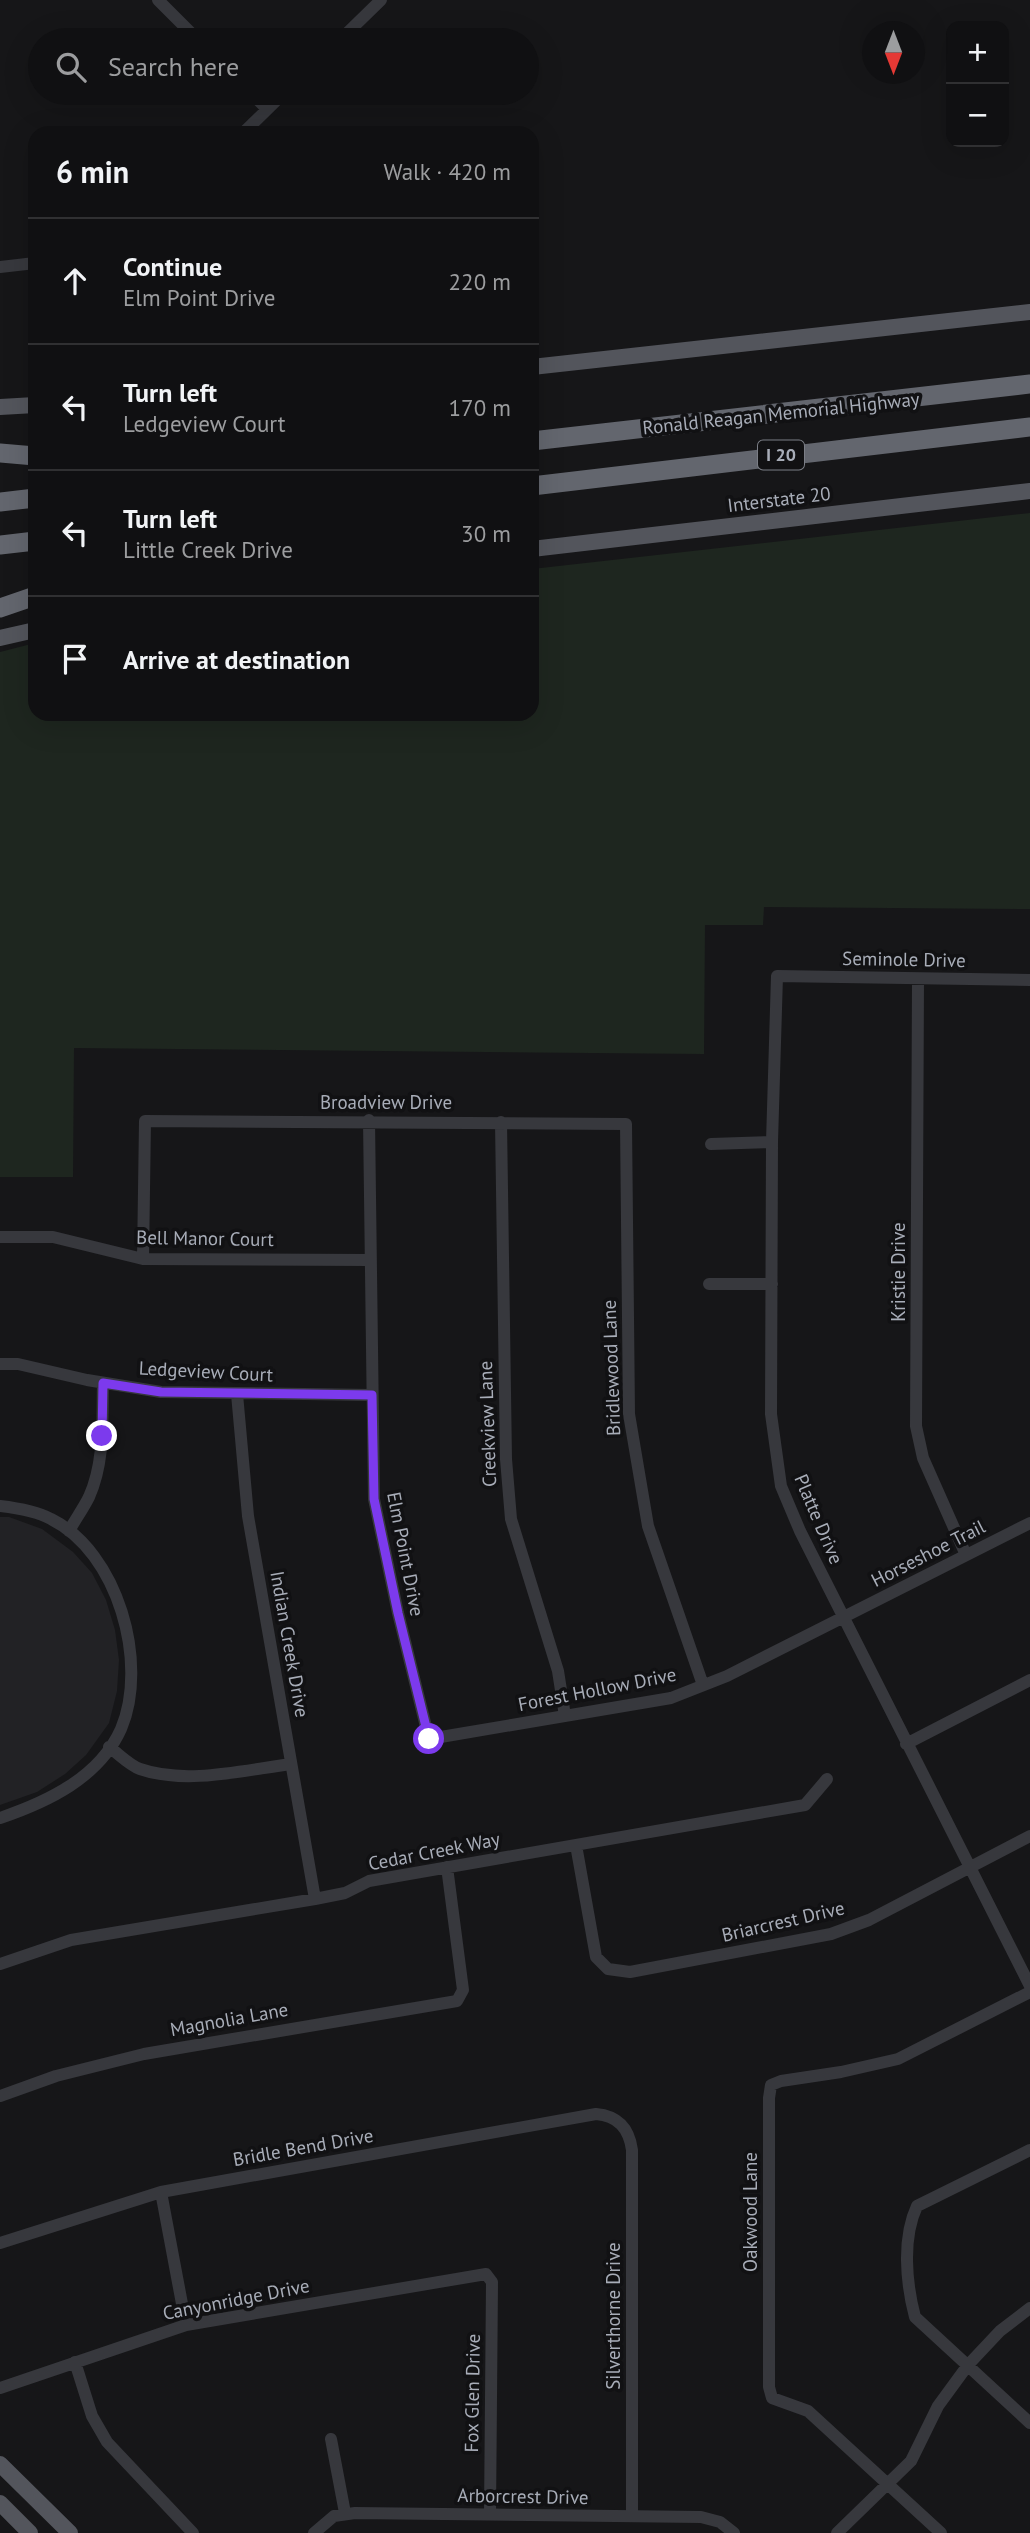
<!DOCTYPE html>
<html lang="en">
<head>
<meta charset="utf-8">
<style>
  body { margin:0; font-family:"PT Sans",sans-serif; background:#1e1e20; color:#f1f3f6 }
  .controls { position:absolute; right:21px; top:21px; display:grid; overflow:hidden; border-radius:14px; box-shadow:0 7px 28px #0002 }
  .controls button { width:63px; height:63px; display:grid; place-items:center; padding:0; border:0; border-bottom:2px solid #303032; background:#101012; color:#f1f3f6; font:35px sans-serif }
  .compass { position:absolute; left:862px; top:21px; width:63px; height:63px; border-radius:50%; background:#101012; box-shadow:0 7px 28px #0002; rotate:180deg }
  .stop { position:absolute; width:21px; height:21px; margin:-16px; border:5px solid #7c3aed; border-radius:50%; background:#fff }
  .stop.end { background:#7c3aed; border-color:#fff; box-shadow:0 2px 7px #0008 }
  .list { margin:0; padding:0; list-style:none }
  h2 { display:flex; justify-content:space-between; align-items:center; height:91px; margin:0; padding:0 28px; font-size:30px }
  h2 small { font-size:23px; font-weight:400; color:#9c9d9f }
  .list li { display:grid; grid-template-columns:46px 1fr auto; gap:21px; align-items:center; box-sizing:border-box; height:126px; padding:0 28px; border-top:2px solid #303032 }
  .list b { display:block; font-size:26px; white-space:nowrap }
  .list p { margin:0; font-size:23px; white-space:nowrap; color:#9c9d9f }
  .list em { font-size:23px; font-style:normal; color:#9c9d9f }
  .icon { flex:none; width:38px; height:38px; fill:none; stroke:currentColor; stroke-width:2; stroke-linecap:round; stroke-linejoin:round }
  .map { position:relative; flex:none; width:1030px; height:2533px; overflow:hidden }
  .search { position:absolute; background:#101012; box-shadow:0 7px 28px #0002; left:28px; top:28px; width:511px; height:77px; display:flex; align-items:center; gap:18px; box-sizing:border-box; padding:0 24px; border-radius:38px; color:#9c9d9f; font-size:26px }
  .panel { position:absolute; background:#101012; box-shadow:0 7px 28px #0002; left:28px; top:126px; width:511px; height:595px; border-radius:21px }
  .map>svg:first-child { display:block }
</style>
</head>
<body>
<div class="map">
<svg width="1030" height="2533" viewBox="0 0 1030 2533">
  <rect width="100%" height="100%" fill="#161618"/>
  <path fill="#222225" d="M0 1517H9L42 1529 73 1552 92 1573 106 1600 115 1630 119 1660 117 1691 109 1723 86 1755 65 1774 37 1792 0 1805Z"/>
  <path fill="#1e261f" d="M1030 513V909L764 907 763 925H705L704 1054 74 1048 73 1177H0V652L35 643V714H532V569Z"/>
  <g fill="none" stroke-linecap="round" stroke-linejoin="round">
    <path stroke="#37383d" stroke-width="12" d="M158 0 198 40
      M340 40 381 0
      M251 93 266 108
      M243 133 284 93
      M0 267 35 263
      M918 980 916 1426 923 1458 966 1555
      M1030 980 777 976 772 1142 771 1414 781 1486 800 1531 1030 1986
      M369 1120 374 1499 398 1613 429 1739 671 1698 727 1676 1030 1523
      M501 1122 506 1459 511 1519 558 1671 565 1716
      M711 1144 772 1142
      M0 1237H53L143 1259 370 1260
      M143 1259 145 1121 626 1124 629 1414 648 1526 703 1685
      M709 1284H772
      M0 1364H18L87 1380 161 1392 371 1395
      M237 1394 248 1516 315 1899
      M0 1506C17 1508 36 1511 51 1519 118 1552 149 1663 121 1729 99 1778 47 1802 0 1818
      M69 1531C75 1520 83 1509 89 1497 105 1462 102 1420 103 1383
      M906 1744 1030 1680
      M109 1747C119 1754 129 1765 140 1769 186 1785 244 1770 291 1764
      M576 1845 596 1957 608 1969 630 1972 831 1934 869 1920 1030 1836
      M0 1964 71 1940 315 1899 345 1893 369 1881 805 1805 827 1779
      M0 2096 56 2076 144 2054 457 2001 463 1990 447 1867
      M1030 2150 917 2206C902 2238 906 2283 915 2317L1030 2423
      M161 2192 186 2325
      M0 2243 161 2192 596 2114C618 2116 629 2128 632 2150V2516
      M75 2362 92 2416 107 2442 193 2533
      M0 2388 186 2325 486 2274 492 2282 490 2514
      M331 2439 345 2513
      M314 2533 334 2516 355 2513 701 2517 720 2522 734 2533
      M837 2533 911 2461 938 2406 968 2365 1000 2331 1030 2308
      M941 2533 808 2411 772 2398 769 2387V2098L771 2085 781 2081 841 2072 898 2059 1030 1992"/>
    <path stroke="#53555c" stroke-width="16" d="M532 367 1030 312
      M0 407 35 405
      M532 549 1030 491
      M0 638 35 630
      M0 2464 70 2533
      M0 2503 30 2533"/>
    <path stroke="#63666e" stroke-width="19" d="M532 441 1030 384
      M0 453 35 456
      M532 486 1030 427
      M0 502 35 498
      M0 545 35 541
      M0 608 35 596"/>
  </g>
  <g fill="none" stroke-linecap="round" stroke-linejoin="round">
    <path stroke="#7c3aed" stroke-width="9" d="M102 1436 103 1383 161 1392 372 1395 374 1499 398 1613 429 1739"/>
  </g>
  <g text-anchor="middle" stroke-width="7" stroke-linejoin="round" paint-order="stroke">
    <rect fill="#111113" stroke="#7b7e86" stroke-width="2" x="758" y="440.5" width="46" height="29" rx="5"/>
    <g font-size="18" font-weight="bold" fill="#a8adb8">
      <text x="781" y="461">I 20</text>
    </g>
    <g font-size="19" fill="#a8adb8" stroke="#111113">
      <text transform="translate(781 413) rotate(-6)" y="7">Ronald Reagan Memorial Highway</text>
      <text transform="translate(779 499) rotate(-7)" y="7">Interstate 20</text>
      <text transform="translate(904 959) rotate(1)" y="7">Seminole Drive</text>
      <text x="386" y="1109">Broadview Drive</text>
      <text transform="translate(205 1238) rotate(1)" y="7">Bell Manor Court</text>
      <text transform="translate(898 1272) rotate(-90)" y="7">Kristie Drive</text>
      <text transform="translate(611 1368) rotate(-92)" y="7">Bridlewood Lane</text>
      <text transform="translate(206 1371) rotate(3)" y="7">Ledgeview Court</text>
      <text transform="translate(487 1424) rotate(-92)" y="7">Creekview Lane</text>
      <text transform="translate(819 1519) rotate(67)" y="7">Platte Drive</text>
      <text transform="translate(928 1553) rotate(-27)" y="7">Horseshoe Trail</text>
      <text transform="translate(406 1554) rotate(79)" y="7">Elm Point Drive</text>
      <text transform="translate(290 1644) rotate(80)" y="7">Indian Creek Drive</text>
      <text transform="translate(597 1689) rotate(-11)" y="7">Forest Hollow Drive</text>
      <text transform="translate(434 1851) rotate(-11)" y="7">Cedar Creek Way</text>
      <text transform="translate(783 1921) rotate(-13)" y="7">Briarcrest Drive</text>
      <text transform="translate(229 2019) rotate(-10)" y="7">Magnolia Lane</text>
      <text transform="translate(303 2147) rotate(-10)" y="7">Bridle Bend Drive</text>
      <text transform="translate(750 2212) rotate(-90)" y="7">Oakwood Lane</text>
      <text transform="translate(236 2299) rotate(-11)" y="7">Canyonridge Drive</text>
      <text transform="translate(613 2316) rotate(-90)" y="7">Silverthorne Drive</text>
      <text transform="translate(472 2393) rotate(-89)" y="7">Fox Glen Drive</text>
      <text transform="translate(523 2496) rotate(1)" y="7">Arborcrest Drive</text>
    </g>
  </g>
</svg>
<div class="controls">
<button>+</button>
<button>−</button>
</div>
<svg class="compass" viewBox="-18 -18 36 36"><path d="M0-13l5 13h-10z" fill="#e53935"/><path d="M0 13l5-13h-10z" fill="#9c9d9f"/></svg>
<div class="stop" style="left:429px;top:1739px"></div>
<div class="stop end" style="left:102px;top:1436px"></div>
<div class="search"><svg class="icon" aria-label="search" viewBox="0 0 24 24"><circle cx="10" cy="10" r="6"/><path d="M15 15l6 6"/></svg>Search here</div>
<section class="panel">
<h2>6 min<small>Walk · 420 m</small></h2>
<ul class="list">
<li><svg class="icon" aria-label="ahead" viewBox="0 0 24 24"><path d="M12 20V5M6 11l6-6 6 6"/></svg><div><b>Continue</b><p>Elm Point Drive</p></div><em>220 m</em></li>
<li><svg class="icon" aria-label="left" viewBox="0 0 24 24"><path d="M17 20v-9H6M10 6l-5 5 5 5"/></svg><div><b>Turn left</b><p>Ledgeview Court</p></div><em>170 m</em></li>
<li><svg class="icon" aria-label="left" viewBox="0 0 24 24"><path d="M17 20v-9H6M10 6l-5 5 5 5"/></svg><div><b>Turn left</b><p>Little Creek Drive</p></div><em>30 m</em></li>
<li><svg class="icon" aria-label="arrive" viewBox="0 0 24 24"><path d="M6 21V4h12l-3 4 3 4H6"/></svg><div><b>Arrive at destination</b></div></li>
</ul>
</section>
</div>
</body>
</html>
